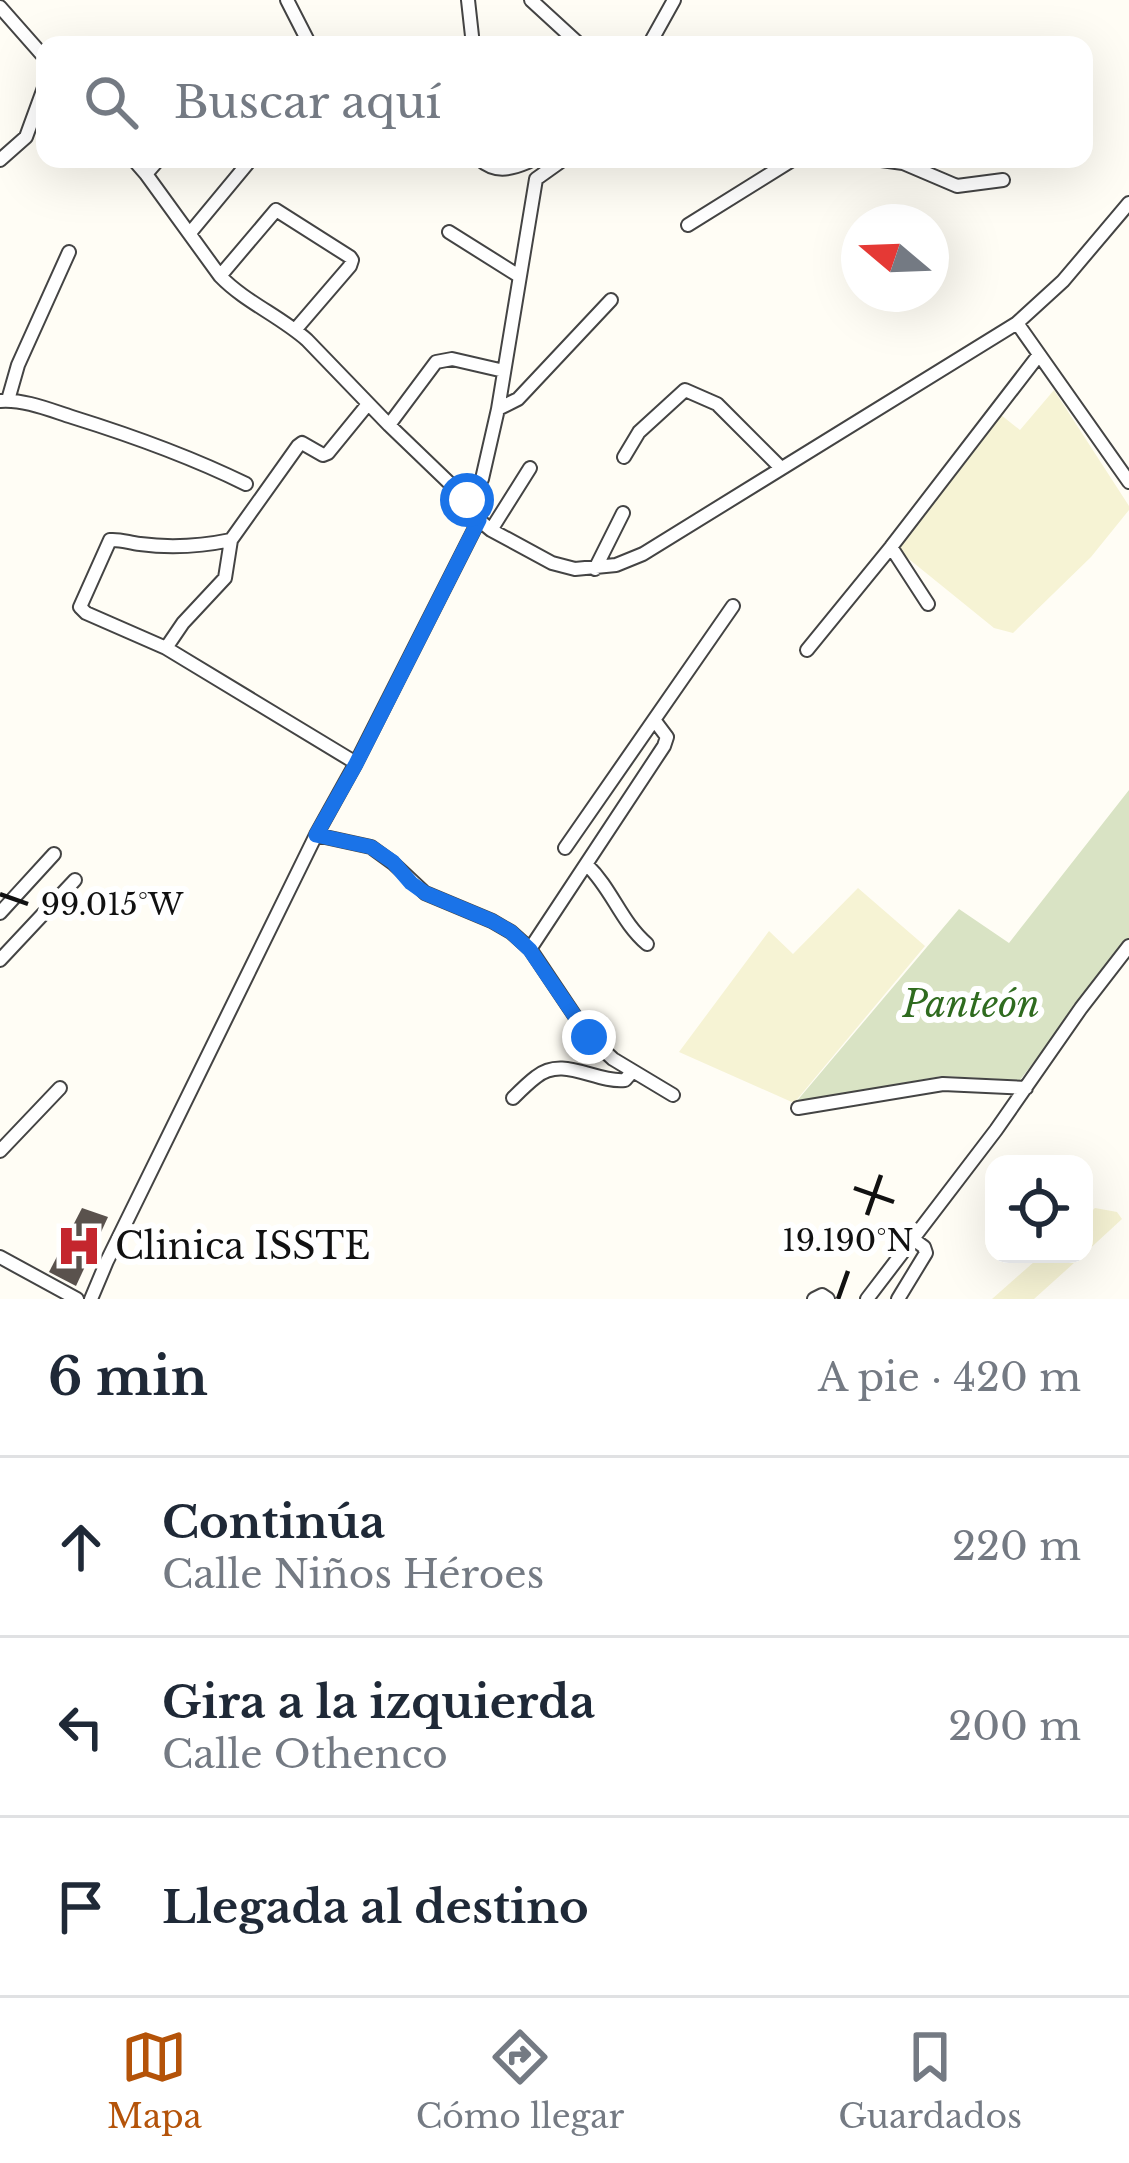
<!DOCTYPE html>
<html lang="es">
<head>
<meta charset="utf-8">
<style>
  body { margin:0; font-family:"Libre Baskerville",serif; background:#f6f6f7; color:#1f2937 }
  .controls { position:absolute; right:36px; bottom:36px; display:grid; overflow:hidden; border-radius:24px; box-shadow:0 12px 48px #0002 }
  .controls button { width:108px; height:108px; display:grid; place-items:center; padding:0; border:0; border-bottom:3px solid #e0e1e3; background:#fff; color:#1f2937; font:60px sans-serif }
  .compass { position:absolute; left:841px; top:204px; width:108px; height:108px; border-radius:50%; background:#fff; box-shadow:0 12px 48px #0002; rotate:289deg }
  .stop { position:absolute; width:36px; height:36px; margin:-27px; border:9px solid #1a73e8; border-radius:50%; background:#fff }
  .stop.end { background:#1a73e8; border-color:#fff; box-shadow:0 3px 12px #0008 }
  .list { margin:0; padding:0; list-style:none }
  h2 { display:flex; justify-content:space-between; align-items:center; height:156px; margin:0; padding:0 48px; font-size:51px }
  h2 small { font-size:39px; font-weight:400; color:#747a83 }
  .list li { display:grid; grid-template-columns:78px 1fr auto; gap:36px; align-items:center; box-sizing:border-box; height:180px; padding:0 48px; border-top:3px solid #e0e1e3 }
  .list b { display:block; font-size:45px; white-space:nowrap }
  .list p { margin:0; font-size:39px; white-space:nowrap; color:#747a83 }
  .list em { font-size:39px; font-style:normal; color:#747a83 }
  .icon { flex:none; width:66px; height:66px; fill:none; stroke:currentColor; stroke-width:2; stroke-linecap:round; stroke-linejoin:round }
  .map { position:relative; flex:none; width:1129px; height:1299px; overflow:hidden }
  .search { position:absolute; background:#fff; box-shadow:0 12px 48px #0002; left:36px; right:36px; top:36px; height:132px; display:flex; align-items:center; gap:30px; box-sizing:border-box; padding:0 42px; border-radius:24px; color:#747a83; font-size:45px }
  .sheet { height:696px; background:#fff }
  nav { display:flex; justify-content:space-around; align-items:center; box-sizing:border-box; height:168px; border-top:3px solid #e0e1e3; background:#fff; font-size:33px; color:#747a83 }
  nav a { display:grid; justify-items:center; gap:6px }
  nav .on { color:#b45309 }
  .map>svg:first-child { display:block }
</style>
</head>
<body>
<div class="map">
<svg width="1129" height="1299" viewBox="0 0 1129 1299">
  <rect width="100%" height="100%" fill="#fffdf5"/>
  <path fill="#f6f3d4" d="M1054 390 1129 506V510L1091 557 1013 633 994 628 894 547 996 411 1020 430Z
    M858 888 925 946 794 1103 679 1052 769 931 793 954Z
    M1095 1208 1117 1212 1122 1219 1084 1254V1218Z
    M1043 1254H1084L1034 1299H992Z"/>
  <path fill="#d9e3c4" d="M1129 790V939L1020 1080 942 1076 796 1102 959 909 1009 943Z"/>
  <path fill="#5a524d" d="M82 1208 108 1217 76 1286 49 1272Z"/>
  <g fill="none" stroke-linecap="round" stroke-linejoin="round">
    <g stroke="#444" stroke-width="16">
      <path id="minor" d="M287 0 310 45
        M468 0 473 45
        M531 0 580 45
        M0 7 45 58
        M649 45 674 0
        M133 159 146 174 220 276C245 302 280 316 307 340L389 425 467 500 479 520 491 530 552 563 575 569 616 565 643 554 1017 323 1063 281 1129 203
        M479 159C495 173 509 170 528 162
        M874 159 903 163 957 186 1003 180
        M0 160 26 137 45 85
        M146 174 159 159
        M536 179 564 159
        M688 225 794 159
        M449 232 519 276
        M190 233 248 163
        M220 276 276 210 350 257 352 260 350 266 295 330
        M1017 323 1129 482
        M8 400 18 365 69 252
        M0 401C24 399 50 410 72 417 133 436 189 456 246 484
        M498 409 518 399 611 300
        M389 425 436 362 452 359 504 371
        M624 457 639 432 685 390 717 404 781 468
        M467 500 482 479 498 409 536 179
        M491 530 530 468
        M231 540 298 446 302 443 323 455 328 453 368 404
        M891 547 928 604
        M595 569 623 513
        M166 648 183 623 225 578 231 540C202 546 170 548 140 544 129 543 121 539 110 540L80 607 86 613 166 648 356 763
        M807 650 891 547 1038 356
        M316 835 371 847 393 863 425 893 492 921 511 932 530 949 589 1037 613 1059 673 1095
        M565 848 733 606
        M587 865C612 889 621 922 647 944
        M0 913 54 854
        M530 949 664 746 667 737 655 721
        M0 960 75 880
        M513 1098C520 1091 528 1083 536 1077 563 1055 595 1083 625 1080L632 1072
        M798 1108 943 1084 1026 1088
        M0 1151 60 1088
        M0 1257 77 1299
        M91 1299 107 1261 316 835 356 763 479 520
        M814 1299 822 1295 828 1299
        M867 1299 996 1130 1081 1008 1129 946
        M898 1299 926 1253 924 1247 913 1239"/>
    </g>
    <use href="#minor" stroke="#fff" stroke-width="12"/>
  </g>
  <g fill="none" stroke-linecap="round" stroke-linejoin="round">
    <path stroke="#1a73e8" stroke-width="15" d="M467 500 479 520 356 764 316 835 371 847 393 862 411 883 425 893 492 921 511 932 530 950 589 1037"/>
  </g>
  <path fill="none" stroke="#111" stroke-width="4.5" d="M0 894 28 904M854 1188 894 1202M867 1215 881 1175M838 1299 848 1271"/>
  <defs>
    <g id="hospital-bare" transform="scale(3.6)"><path d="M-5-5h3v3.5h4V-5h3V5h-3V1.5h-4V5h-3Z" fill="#c4262e" stroke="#fff" stroke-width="2.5" paint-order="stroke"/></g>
  </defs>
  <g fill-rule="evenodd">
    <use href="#hospital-bare" x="79" y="1246"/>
  </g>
  <g text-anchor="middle" stroke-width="12" stroke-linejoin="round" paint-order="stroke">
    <g font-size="36" font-style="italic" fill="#2f6b1f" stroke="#fff">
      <text x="971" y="1017">Panteón</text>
    </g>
    <g font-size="36" fill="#111" stroke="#fff" text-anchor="start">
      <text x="115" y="1259">Clinica ISSTE</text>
    </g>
  </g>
  <g font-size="30" text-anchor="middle" fill="#111" stroke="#fff" stroke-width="12" stroke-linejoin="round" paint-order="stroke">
    <text x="112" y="915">99.015°W</text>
    <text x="848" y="1251">19.190°N</text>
  </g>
</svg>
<div class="controls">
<button><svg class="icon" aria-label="locate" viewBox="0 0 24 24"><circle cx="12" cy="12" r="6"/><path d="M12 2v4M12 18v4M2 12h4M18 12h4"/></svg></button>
</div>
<svg class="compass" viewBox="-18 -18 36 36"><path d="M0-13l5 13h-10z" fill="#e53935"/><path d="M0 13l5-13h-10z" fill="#747a83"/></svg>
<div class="stop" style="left:467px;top:500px"></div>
<div class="stop end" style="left:589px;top:1037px"></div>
<div class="search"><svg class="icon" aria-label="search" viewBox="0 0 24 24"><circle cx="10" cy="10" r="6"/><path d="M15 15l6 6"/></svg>Buscar aquí</div>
</div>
<section class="sheet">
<h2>6 min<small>A pie · 420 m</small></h2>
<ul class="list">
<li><svg class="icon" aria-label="ahead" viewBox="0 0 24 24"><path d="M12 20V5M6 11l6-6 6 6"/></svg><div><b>Continúa</b><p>Calle Niños Héroes</p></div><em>220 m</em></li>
<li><svg class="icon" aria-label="left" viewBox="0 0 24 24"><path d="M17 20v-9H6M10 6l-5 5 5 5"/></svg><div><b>Gira a la izquierda</b><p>Calle Othenco</p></div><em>200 m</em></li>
<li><svg class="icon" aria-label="arrive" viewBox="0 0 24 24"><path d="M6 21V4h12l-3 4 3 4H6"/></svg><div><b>Llegada al destino</b></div></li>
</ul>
</section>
<nav>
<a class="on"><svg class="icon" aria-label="map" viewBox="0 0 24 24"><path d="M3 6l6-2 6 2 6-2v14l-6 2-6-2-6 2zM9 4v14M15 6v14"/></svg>Mapa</a>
<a><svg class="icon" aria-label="directions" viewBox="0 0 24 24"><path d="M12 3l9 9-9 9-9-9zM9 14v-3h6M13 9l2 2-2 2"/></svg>Cómo llegar</a>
<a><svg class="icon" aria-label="saved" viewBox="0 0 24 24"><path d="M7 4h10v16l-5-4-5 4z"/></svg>Guardados</a>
</nav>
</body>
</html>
